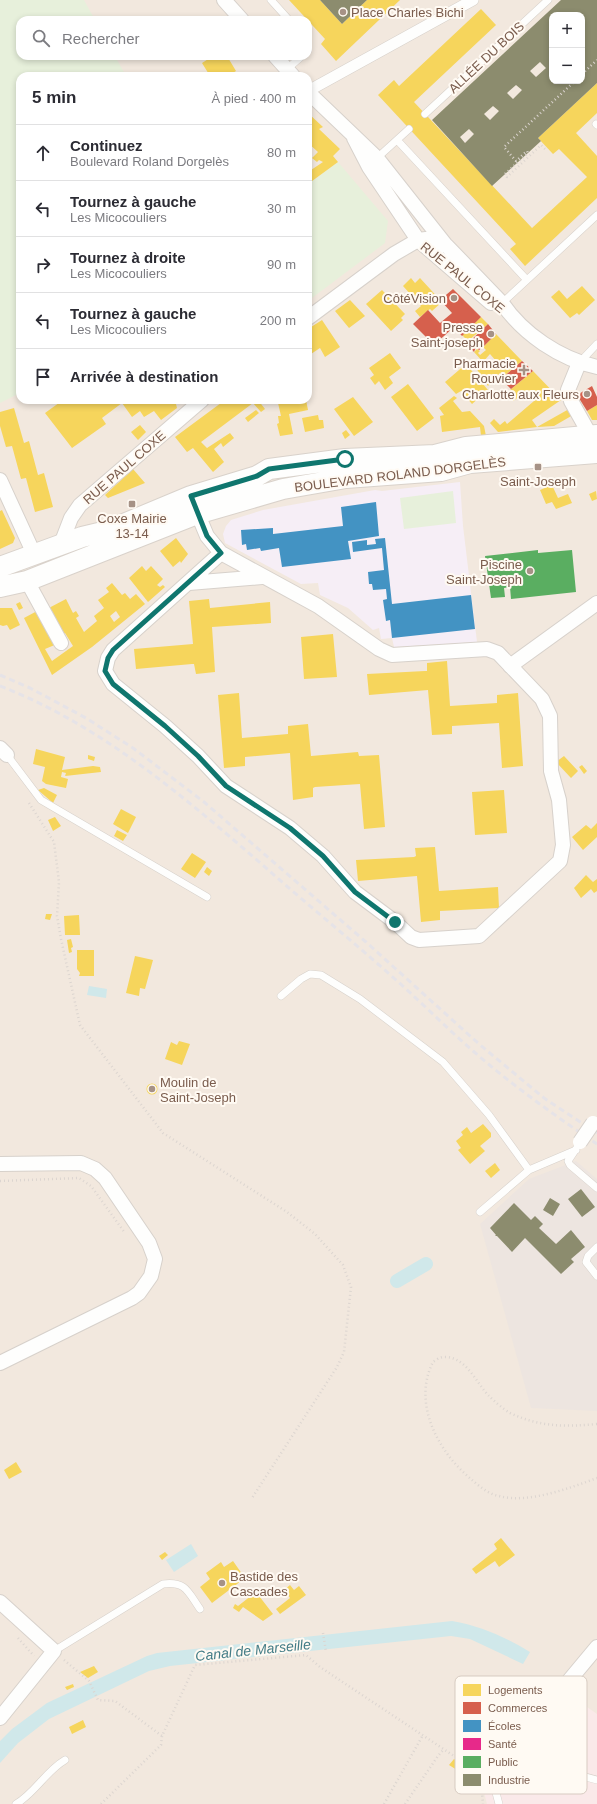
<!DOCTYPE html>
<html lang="fr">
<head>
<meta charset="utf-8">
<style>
  body { margin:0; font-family:Arial,sans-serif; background:#f2f2f3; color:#2b2b33 }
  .controls { position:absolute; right:12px; top:12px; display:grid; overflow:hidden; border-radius:8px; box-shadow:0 2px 6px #0003 }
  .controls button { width:36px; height:36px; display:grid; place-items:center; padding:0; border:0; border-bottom:1px solid #e1e1e2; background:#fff; color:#2b2b33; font:20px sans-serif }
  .stop { position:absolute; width:12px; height:12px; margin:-9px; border:3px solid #0f766e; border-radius:50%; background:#fff }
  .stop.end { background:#0f766e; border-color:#fff; box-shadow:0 1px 4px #0008 }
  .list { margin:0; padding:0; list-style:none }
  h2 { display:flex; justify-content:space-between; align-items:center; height:52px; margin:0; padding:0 16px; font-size:17px }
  h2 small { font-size:13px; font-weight:400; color:#7c7c81 }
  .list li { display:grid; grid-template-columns:26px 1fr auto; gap:12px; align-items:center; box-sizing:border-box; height:56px; padding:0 16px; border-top:1px solid #e1e1e2 }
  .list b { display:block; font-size:15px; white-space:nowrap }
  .list p { margin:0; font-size:13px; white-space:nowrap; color:#7c7c81 }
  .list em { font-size:13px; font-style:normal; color:#7c7c81 }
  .icon { flex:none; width:22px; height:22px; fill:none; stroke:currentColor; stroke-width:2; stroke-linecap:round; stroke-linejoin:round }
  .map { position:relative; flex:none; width:597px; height:1804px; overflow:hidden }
  .search { position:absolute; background:#fff; box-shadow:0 2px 6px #0003; left:16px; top:16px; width:296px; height:44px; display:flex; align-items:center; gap:10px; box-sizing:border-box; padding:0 14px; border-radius:12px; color:#7c7c81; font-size:15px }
  .panel { position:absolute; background:#fff; box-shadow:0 2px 6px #0003; left:16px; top:72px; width:296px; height:332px; border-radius:12px }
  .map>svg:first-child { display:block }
</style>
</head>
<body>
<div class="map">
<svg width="597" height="1804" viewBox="0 0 597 1804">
  <rect width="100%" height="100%" fill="#f9f5f0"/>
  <path fill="#f2e8de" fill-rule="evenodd" d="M0 0H597V1804H0ZM552 15H582V81H552ZM20 20H308V56H20ZM20 76H308V400H20Z"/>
  <path fill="#ede5e0" d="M576 1161 597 1179V1411L531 1408 480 1224 529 1179Z"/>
  <path fill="#f6eef6" d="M460 482 463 526 477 642 394 647 392 638 381 639 379 628 373 630 348 608 320 595 318 583 301 584 225 543 223 534 226 526 231 520 263 510 375 490 382 491Z"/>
  <path fill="#fae9e9" d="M557 1686 597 1714V1804H487L480 1776 468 1768 509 1735Z"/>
  <path fill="#e7f0db" d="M0 0H84L95 20H20V56H115L126 76H20V393L0 403Z
    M338 162 388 221 385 243 308 301V184Z
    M453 491 456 523 404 529 400 498Z"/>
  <path fill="#d0e8ea" d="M89 986 107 989 106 998 87 995Z
    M191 1544 198 1556 174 1572 166 1560Z
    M452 1621C481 1626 505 1637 530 1652L523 1664 470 1639 451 1636 170 1666 149 1671 49 1719 18 1743 0 1763V1741L12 1729 47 1703 147 1656 157 1653Z"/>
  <path fill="#f6d55c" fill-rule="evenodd" d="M289 0H320L342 24 367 0H400L336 61 321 44 325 39Z
    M481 9 496 25 414 102 532 228 587 177 559 149 553 154 538 138 597 83V113L576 133 597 156V198L525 266 510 249 516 244 378 95 394 80 399 86Z
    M213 56H227L236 71 228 76H210L202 63Z
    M308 113 323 127 319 129 340 149 333 156 338 162 308 184V172L323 162 319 160 317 162 312 158 318 152 308 143Z
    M411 278 415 283 420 278 442 302 432 311 430 309 420 317 415 311 421 306 403 286Z
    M582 286 595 300 579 315 577 313 570 318 551 297 559 290 567 299Z
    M382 290 405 314 401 318 403 320 391 331 366 304Z
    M350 300 365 316 349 328 335 311Z
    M481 317 488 324 468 341 462 335Z
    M322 320 340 347 325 357 320 348 308 356V329Z
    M496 334 522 361 503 377 500 373 488 386 476 368 483 362 488 368 496 361 490 354 483 362 474 352 477 349 480 351 478 353 480 355 486 350 483 347Z
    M390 353 401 368 389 377 393 383 385 390 379 381 375 385 370 378 374 375 369 368Z
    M466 364 488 390 472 404 461 391 456 394 445 382Z
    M533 371 561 400 532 420 537 427 498 432 490 423 494 419 500 425 505 421 507 424 534 401 526 392 513 401 511 399 514 396 510 390Z
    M408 384 434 418 417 431 391 397Z
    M454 396 457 398 453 401 462 412 470 411 484 426 486 436H481L480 427 442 432 440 416 444 415 439 408Z
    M353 397 373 422 354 436 334 409Z
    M63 400H175L177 408 161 420 154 411 144 417 140 411 132 417 122 403 102 418 106 424 72 448 45 413Z
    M225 400H258L265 409 261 412 253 403 201 442 207 448 230 433 234 438 223 447 221 443 214 449 224 462 213 472 193 448 187 452 175 437Z
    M291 400H306L308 410 289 414 293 434 280 436 277 424 279 423 278 416H281L278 403Z
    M597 405V420H592L587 411Z
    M14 408 24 443 29 441 38 475 44 473 53 507 35 512 26 478 21 479 12 446 6 447 0 426V412Z
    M569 409 573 415 554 426 537 427Z
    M256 410 259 413 248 422 245 418Z
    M318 415 319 420H323L324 428 305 432 302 418Z
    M140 425 146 432 138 440 131 432Z
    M346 430 350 435 345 439 342 433Z
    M133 469 145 483 108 498 105 495Z
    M552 485 558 498 568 494 572 503 556 509 552 502 546 504 540 490Z
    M596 491 597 499 592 501 589 494Z
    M2 510 15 538 13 543 0 549V511Z
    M176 538 188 554 181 563 180 561 173 567 160 551Z
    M142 566 146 571 151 566 163 579 157 585 160 587 163 585 165 587 148 602 129 578Z
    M112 583 122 595 125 593 130 599 136 594 145 604 92 647 52 675 24 618 39 610 57 644 45 649 52 661 73 646 65 633 59 637 45 610 66 599 73 613 76 611 79 616 76 618 84 632 97 621 94 616 104 608 98 600 109 592 106 588ZM116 611 120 617 114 622 110 616Z
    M209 599 210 608 270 602 271 623 212 627 215 672 196 674 194 664H192L136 669 134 649 193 644 189 601Z
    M20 602 23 608 19 610 16 604Z
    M0 608H12L20 625 10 630 7 625 3 626 0 625Z
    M333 634 337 677 304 679 301 637Z
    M447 661 450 706 497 703V695L518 693 523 766 502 768 499 723 452 726V734L432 735 428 690 369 695 367 674 425 671H427V663Z
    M239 693 242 738 288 734V726L308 724 311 756 358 752 359 756 379 755 385 827 364 829 360 784 315 787 313 788V797L293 800 290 753 245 757V766L224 768 218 695Z
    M36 749 65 757 62 770 93 766 100 767 101 772 65 776 66 773 62 772 61 777 68 779 66 788 46 784 42 781 45 767 33 764Z
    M88 755 95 757 94 761 88 759Z
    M564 756 578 771 571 778 556 762Z
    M582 765 587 771 584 774 579 767Z
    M44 788 57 795 53 803 38 790Z
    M504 790 507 833 475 835 472 792Z
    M121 809 136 817 128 833 113 824Z
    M55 817 61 826 53 831 48 820Z
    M597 823V837L583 850 572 837 586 825 591 829Z
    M117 830 127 835 123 841 114 836Z
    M435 847 439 891 498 887 499 908 440 911V920L421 922 417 876 358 881 356 860 414 857 416 856 415 848Z
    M192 853 206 862 195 878 181 869Z
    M207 867 212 871 209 876 204 872Z
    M586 875 593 882 597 879V891L594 893 591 889 581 898 574 888Z
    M46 914H52L50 920 45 919Z
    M79 915 80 935H65L64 916Z
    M71 939 73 947 71 948 72 952 69 953 67 940Z
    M77 950H94V976H79L80 973 77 969Z
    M135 956 153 960 145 989 140 988 139 996 126 993Z
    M179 1041 190 1044 182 1065 165 1059 171 1042 177 1045Z
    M146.5 1089a5.5 5.5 0 1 1 11 0a5.5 5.5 0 1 1-11 0Z
    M483 1124 491 1133V1137L480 1146 485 1151 470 1164 458 1150 461 1148 456 1141 463 1135 461 1132 467 1127 471 1133Z
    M495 1163 500 1170 491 1178 485 1171Z
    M16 1462 22 1472 9 1479 4 1470Z
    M501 1538 515 1555 499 1567 495 1561 476 1574 472 1569 497 1549 494 1544Z
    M165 1552 168 1555 162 1560 159 1556Z
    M233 1561 245 1578 212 1603 200 1587 210 1579 206 1573 221 1562 224 1567Z
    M290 1585 294 1590 299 1586 306 1595 280 1614 276 1609 290 1598 284 1590Z
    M256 1592 273 1614 263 1621 243 1607 239 1612 233 1608 235 1604 238 1606Z
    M94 1666 98 1672 88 1678 80 1672Z
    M73 1684 74 1687 67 1690 65 1687Z
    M83 1720 86 1727 72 1734 69 1727Z
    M454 1759 461 1764 457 1770 449 1765Z"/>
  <path fill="#d6604d" d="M453 289 481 317 462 336 454 327 434 345 413 324 428 310 440 323 452 313 440 300Z
    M488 324 496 334 483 347 479 350 476 347 474 352 467 344Z
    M522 361 533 371 511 389 501 379Z
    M592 386 597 397V405L587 411 577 395Z"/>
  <path fill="#4393c3" d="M376 502 379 536 348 541 351 559 282 567 279 548 261 551 260 548 247 550 246 544 242 545 241 530 273 528V534L343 526 341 507Z
    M385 538 392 604 471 595 475 629 392 638 390 620 386 621 383 600 387 599 386 589 373 590 372 584H369L368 572 384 570 382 548 353 552 352 542 367 540V545L376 544 375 539Z"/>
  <path fill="#5aae61" d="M538 550V553L572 550 576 592 511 599 510 587 504 588 505 597 491 598 485 556Z"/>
  <path fill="#8c8c6e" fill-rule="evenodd" d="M320 0H367L342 24Z
    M561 0H597V83L538 138 541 141 492 186 432 120ZM552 15H582V81H552ZM540 62 546 68 536 77 530 71ZM516 85 522 90 513 99 507 93ZM493 106 499 111 490 120 484 114ZM469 129 474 134 465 143 460 137Z
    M581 1189 595 1207 582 1217 568 1199Z
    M550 1198 560 1204 553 1216 543 1210Z
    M514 1203 531 1220 535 1216 543 1224 539 1228 556 1244 571 1230 585 1247 571 1259 574 1262 561 1274 525 1238 512 1252 497 1236H495L496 1235 490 1228Z"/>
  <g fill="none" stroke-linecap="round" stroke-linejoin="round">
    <path stroke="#d0e8ea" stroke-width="14" d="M397 1281 426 1264"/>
    <g stroke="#d7d1cb" stroke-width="8">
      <path id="service" d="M271 0 289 20
        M308 42V50
        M287 69 302 56
        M425 114 548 0
        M596 124 597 125
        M397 140 527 280
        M377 158 409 129
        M500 305 597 215
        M580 362 597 344
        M7 755 41 800 207 897
        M281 996 301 979 310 974 321 975 360 999 443 1062 489 1115 529 1170 576 1150
        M576 1149 568 1161 570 1165 597 1188
        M480 1212 529 1170
        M597 1247 588 1256 586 1262 597 1276
        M54 1651 163 1584C186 1581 188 1592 200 1609
        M504 1755 597 1780
        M16 1804C35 1793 46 1771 65 1760
        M499 1804 491 1774 504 1755 562 1689"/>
    </g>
    <g stroke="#d7d1cb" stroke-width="12">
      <path id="pedestrian" d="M308 91 473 0"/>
    </g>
    <g stroke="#d7d1cb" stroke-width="16">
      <path id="minor" d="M224 0 242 20
        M275 56 293 76
        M308 92 377 158 445 244
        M354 138 369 167 418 240 491 303
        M308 318 394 254 418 240 426 239 447 246 502 303C523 334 560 359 597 367
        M579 363 568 390 571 401 594 442
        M0 480 34 554
        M194 505 207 536 221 553 113 650 108 658 105 671 113 684 165 726 198 756 226 786 290 828 323 856 355 892 395 922 411 937 419 940 479 936 560 861 563 845 559 800 551 771 550 716 542 699 498 653 487 649 392 655 379 649 318 606 221 553
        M61 544 71 518 80 505 202 400
        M27 581 61 643
        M189 583 262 577
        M510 666 597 603
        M0 748 7 755
        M0 1164 81 1163 95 1169 105 1178 149 1243 155 1259 151 1276 139 1293 132 1298 0 1363
        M0 1602 54 1651 0 1718
        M562 1689 597 1647"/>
    </g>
    <g stroke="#d9d2cb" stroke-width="22">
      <path id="secondary" d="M0 567 82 537 107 531 191 496 257 476 269 469 345 459 435 455 466 447 597 435
        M0 587 27 581 197 514 283 489 346 478 441 471 470 463 597 453"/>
    </g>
    <path stroke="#dcd5d0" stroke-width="2.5" stroke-dasharray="1 3" stroke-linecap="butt" d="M582 74 597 60
      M545 149 541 145 507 177 505 174 528 153 527 151 516 161 504 147 575 81
      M29 803 54 842 59 882 57 916 61 939 80 1025 163 1133 287 1212 315 1234 343 1265 351 1287 344 1352 337 1367 252 1498
      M0 1181 79 1178 91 1186 125 1233
      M597 1424C565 1427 540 1427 510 1413 503 1409 494 1401 489 1396 477 1384 466 1356 444 1357 440 1357 436 1360 433 1362 412 1403 438 1452 471 1479 479 1486 488 1494 499 1496 528 1504 570 1488 597 1478
      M323 1633 326 1652
      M18 1638 34 1656
      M64 1660 89 1681 98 1700 115 1701 162 1736
      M463 1762C466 1769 471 1770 476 1776 482 1783 482 1795 483 1804
      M101 1804 161 1745 162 1736 195 1665 306 1655 320 1667 463 1762 516 1722 532 1698 551 1682
      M384 1804 423 1735
      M405 1804 438 1756 444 1749"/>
    <use href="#service" stroke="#fefefd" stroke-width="7"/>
    <use href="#pedestrian" stroke="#fefefd" stroke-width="11"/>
    <use href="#minor" stroke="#fefefd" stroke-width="14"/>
    <use href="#secondary" stroke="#fefefd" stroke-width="20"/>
    <path stroke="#e6e3e7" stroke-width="3" stroke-dasharray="6 4" stroke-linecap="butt" d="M0 675 30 688 86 718 133 748 204 802 366 942 479 1044 544 1098 597 1133
      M0 686C101 725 184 797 265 867 311 908 360 947 406 989 428 1009 450 1031 473 1051 512 1085 554 1115 597 1144"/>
    <g stroke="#d7d1cb" stroke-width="16" stroke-linecap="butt">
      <path id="minor-bridge" d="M580 1142 593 1123"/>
    </g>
    <use href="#minor-bridge" stroke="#fefefd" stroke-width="14"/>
  </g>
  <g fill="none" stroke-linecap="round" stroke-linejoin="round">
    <path stroke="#0f766e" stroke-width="5" d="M345 459 269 469 257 476 191 496 207 536 221 553 113 650 108 658 105 671 113 684 165 726 198 756 226 786 290 828 323 856 355 892 395 922"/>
  </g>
  <g fill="#a69286" stroke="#fffaf3" stroke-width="1.5">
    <circle cx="343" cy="12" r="4"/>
    <circle cx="454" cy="298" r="4"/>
    <circle cx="491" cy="334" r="4"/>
    <path d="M522 364h4v4h4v4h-4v4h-4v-4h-4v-4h4z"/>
    <circle cx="587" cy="394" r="4"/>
    <rect x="534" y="463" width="8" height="8" rx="2"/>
    <rect x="128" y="500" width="8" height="8" rx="2"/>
    <circle cx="530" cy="571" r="4"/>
    <circle cx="152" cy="1089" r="4"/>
    <circle cx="222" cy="1583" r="4"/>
  </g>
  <g text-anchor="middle" stroke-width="4" stroke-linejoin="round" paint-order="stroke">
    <g font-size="13" fill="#7a5c4d" stroke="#fffaf3" text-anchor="end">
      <text x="351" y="17" text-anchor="start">Place Charles Bichi</text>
      <text x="446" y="303">CôtéVision</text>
      <text x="483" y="332">Presse<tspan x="483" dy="15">Saint-joseph</tspan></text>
      <text x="516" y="368">Pharmacie<tspan x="516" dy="15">Rouvier</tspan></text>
      <text x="579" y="399">Charlotte aux Fleurs</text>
      <text x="538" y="486" text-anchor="middle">Saint-Joseph</text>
      <text x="132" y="523" text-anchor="middle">Coxe Mairie<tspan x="132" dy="15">13-14</tspan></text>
      <text x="522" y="569">Piscine<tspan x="522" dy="15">Saint-Joseph</tspan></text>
      <text x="160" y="1087" text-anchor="start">Moulin de<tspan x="160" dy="15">Saint-Joseph</tspan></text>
      <text x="230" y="1581" text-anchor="start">Bastide des<tspan x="230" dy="15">Cascades</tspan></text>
    </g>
    <g font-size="13" fill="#7a5c4d" stroke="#fffaf3">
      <text transform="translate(486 57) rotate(-43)" y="5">ALLÉE DU BOIS</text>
      <text transform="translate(463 277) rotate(39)" y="5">RUE PAUL COXE</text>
      <text transform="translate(124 467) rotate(-41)" y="5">RUE PAUL COXE</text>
      <text transform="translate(400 474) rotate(-7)" y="5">BOULEVARD ROLAND DORGELÈS</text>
    </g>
    <g font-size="14" font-style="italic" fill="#437c86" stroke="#fffaf3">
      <text transform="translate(253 1650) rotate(-6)" y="5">Canal de Marseille</text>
    </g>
  </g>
  <rect x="455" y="1676" width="132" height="118" rx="6" fill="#fffaf3" stroke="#d7cbc1" stroke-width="1"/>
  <rect x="463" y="1684" width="18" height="12" fill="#f6d55c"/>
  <rect x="463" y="1702" width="18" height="12" fill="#d6604d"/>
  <rect x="463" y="1720" width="18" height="12" fill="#4393c3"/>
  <rect x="463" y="1738" width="18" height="12" fill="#e7298a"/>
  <rect x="463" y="1756" width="18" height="12" fill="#5aae61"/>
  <rect x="463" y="1774" width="18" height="12" fill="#8c8c6e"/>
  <g font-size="11" fill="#7a5c4d">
    <text x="488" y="1694">Logements</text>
    <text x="488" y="1712">Commerces</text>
    <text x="488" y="1730">Écoles</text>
    <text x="488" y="1748">Santé</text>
    <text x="488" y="1766">Public</text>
    <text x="488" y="1784">Industrie</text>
  </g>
</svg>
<div class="controls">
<button>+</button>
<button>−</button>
</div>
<div class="stop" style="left:345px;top:459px"></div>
<div class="stop end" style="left:395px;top:922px"></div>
<div class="search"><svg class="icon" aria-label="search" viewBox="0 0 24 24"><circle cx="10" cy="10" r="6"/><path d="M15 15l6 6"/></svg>Rechercher</div>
<section class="panel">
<h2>5 min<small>À pied · 400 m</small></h2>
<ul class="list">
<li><svg class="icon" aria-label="ahead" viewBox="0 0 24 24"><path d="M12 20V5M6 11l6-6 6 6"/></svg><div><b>Continuez</b><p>Boulevard Roland Dorgelès</p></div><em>80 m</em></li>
<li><svg class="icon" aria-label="left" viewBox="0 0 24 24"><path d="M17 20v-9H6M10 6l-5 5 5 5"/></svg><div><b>Tournez à gauche</b><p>Les Micocouliers</p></div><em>30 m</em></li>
<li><svg class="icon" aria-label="right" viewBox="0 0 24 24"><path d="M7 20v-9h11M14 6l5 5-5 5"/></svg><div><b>Tournez à droite</b><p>Les Micocouliers</p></div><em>90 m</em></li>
<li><svg class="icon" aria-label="left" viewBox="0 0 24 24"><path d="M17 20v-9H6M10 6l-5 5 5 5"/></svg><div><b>Tournez à gauche</b><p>Les Micocouliers</p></div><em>200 m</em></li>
<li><svg class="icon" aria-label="arrive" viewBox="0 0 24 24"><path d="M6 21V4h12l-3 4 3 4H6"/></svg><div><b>Arrivée à destination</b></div></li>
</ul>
</section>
</div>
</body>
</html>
